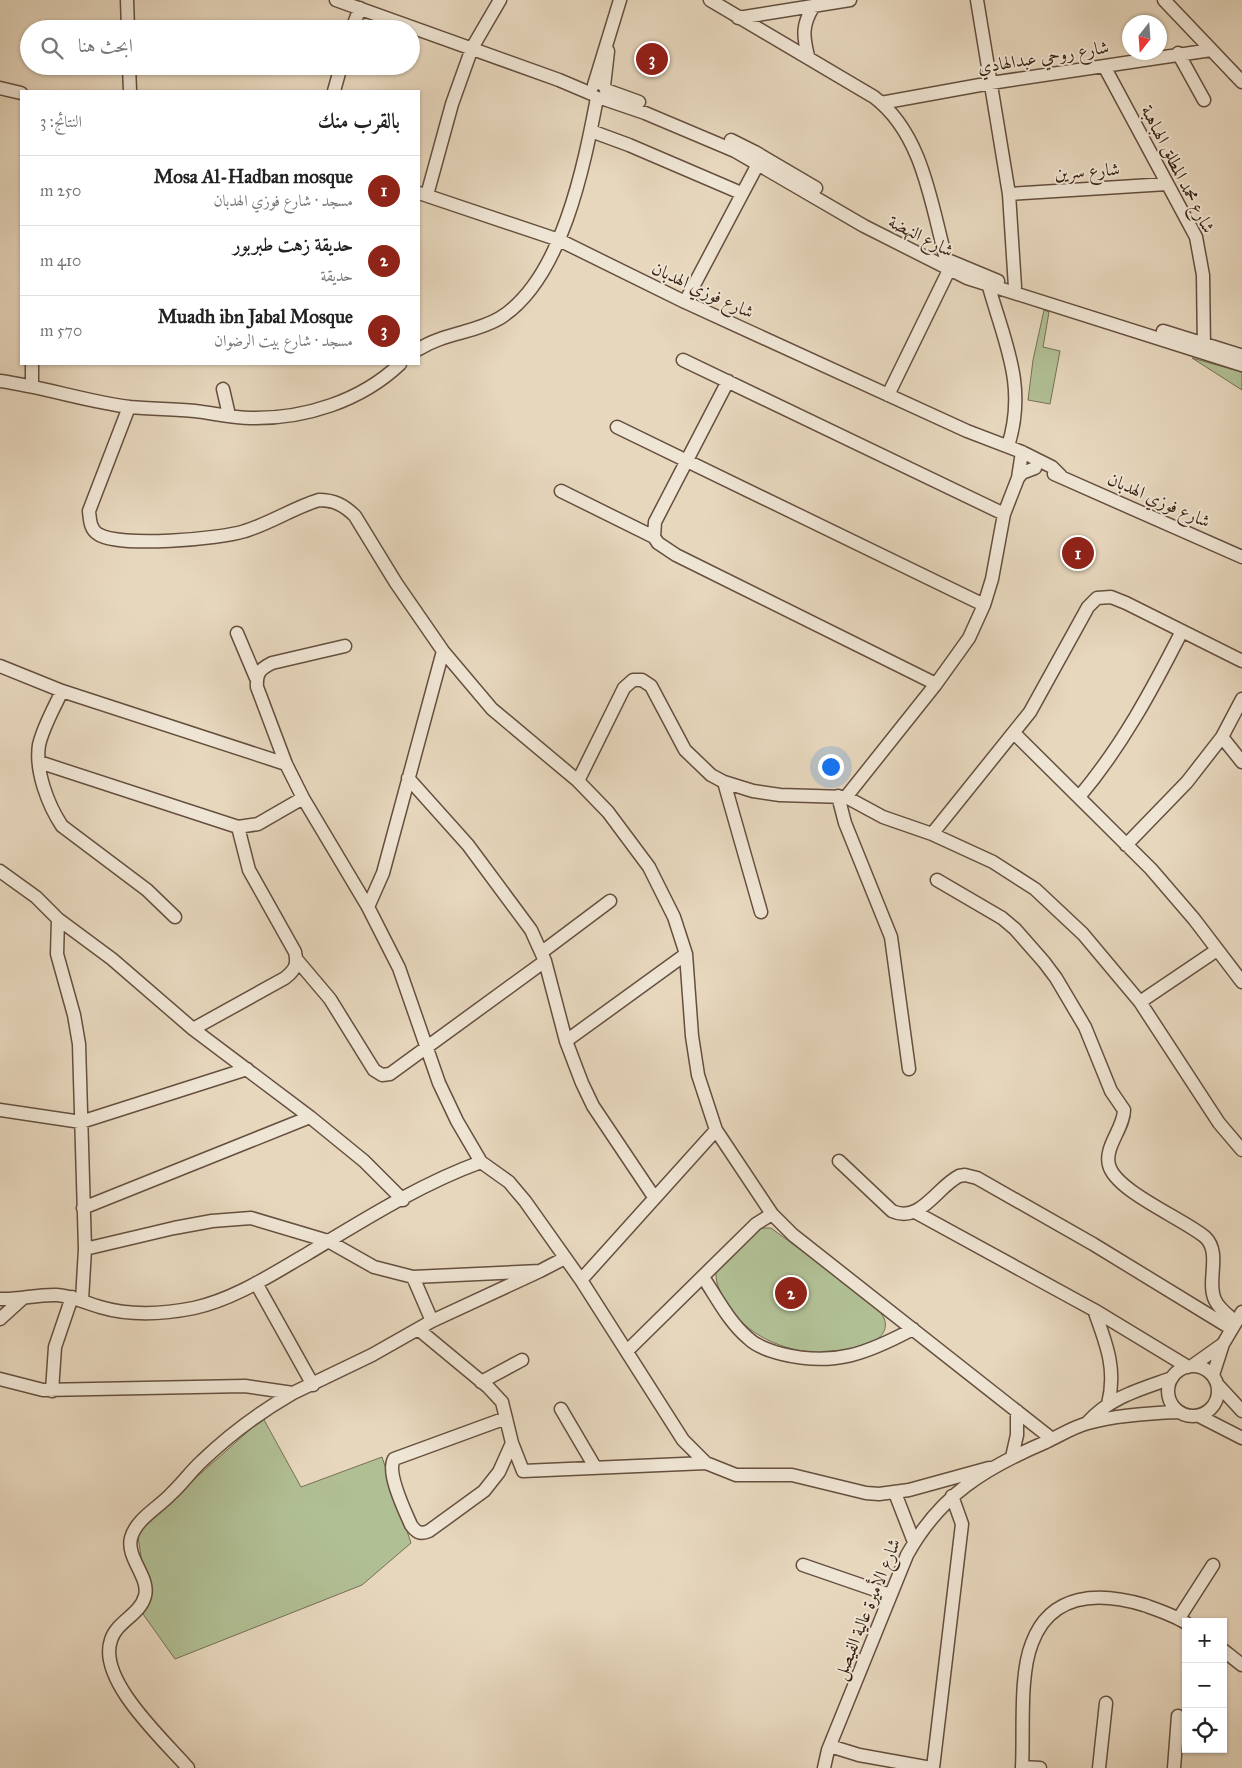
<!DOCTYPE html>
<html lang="ar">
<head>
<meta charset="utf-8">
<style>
  body { margin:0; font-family:"IM FELL Great Primer",Amiri,serif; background:#f6f6f6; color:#222; direction:rtl }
  .controls { position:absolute; right:15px; bottom:15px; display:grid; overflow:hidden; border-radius:0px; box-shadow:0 1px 4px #0004 }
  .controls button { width:45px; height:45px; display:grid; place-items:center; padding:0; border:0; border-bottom:1px solid #e0e0e0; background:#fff; color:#222; font:25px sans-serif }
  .compass { position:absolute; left:1122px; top:15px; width:45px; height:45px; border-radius:50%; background:#fff; box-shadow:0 1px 4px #0004; rotate:197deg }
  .you { position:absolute; left:830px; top:766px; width:18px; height:18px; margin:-12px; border:4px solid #fff; border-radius:50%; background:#1a73e8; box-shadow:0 0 0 8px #1a73e833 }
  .badge { display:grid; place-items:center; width:32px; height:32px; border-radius:50%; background:#8f2418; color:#fff; font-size:16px; font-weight:700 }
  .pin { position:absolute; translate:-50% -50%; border:2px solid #fff; box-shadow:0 1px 5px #0006 }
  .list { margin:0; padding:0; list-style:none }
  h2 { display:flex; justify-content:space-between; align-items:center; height:65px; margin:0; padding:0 20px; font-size:21px }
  h2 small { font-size:16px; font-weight:400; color:#767676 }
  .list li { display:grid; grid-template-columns:32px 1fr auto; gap:15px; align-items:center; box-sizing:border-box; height:70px; padding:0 20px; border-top:1px solid #e0e0e0 }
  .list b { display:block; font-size:19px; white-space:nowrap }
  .list p { margin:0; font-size:16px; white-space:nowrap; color:#767676 }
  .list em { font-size:16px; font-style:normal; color:#767676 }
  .icon { flex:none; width:28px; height:28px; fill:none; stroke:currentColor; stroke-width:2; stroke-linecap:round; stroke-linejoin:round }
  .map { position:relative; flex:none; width:1242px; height:1768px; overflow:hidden; direction:ltr }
  .search { position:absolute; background:#fff; box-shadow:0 1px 4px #0004; left:20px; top:20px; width:400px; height:55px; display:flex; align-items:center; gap:12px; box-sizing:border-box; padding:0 18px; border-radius:28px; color:#767676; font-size:19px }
  .panel { position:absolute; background:#fff; box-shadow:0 1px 4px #0004; left:20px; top:90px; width:400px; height:275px; border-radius:0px; direction:rtl }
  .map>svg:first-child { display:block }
</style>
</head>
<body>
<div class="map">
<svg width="1242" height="1768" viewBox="0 0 1242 1768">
  <rect width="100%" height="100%" fill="#e7d7bd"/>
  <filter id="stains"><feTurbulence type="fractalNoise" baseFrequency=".004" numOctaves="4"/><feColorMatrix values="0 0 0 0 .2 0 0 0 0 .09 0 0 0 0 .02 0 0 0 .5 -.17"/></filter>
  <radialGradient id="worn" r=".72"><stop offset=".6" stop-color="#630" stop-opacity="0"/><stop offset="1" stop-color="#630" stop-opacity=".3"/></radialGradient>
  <path fill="#b1bf94" stroke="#767054" d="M1044 310 1049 312 1043 347 1060 351 1050 404 1028 400 1033 360Z
    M1192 358 1242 372V390Z
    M761 1228H771L872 1302C875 1307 881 1312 884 1318 895 1346 838 1355 820 1353 802 1352 784 1348 768 1340 749 1331 737 1319 726 1302 720 1291 715 1283 716 1270Z
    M263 1418 301 1487 382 1457 411 1543 362 1585 175 1659 143 1614 151 1597V1582L142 1563 137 1530Z"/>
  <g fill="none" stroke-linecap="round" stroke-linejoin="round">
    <g stroke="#654f3e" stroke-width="15">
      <path id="minor" d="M127 0 128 29
        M336 0 559 80 592 94
        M710 0 874 97C923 134 931 204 946 259
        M977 0 1009 194 1015 287
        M1164 0 1242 82
        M738 18 850 0
        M352 29 360 8
        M1178 53 1204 100
        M808 56C803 36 802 25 813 7
        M129 66 130 91
        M1104 66 1196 237 1203 275 1204 349
        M594 85 620 0
        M604 86 608 51
        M0 88 21 93
        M606 90 639 102
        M334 91 341 66
        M601 98 645 113 735 151 864 226 967 278 1242 365
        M881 103 991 83 1211 50
        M591 131 629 145 741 193
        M731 140 755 152 816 188
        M419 193 559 240 685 302 967 431 1022 452 1052 467 1061 476
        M1009 194 1167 184
        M427 195 452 104 472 48 500 0
        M950 261 998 281
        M989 287C1005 344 1027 386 1008 446
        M685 302 758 164
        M1163 331 1240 355
        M419 349C444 333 475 333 500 318 562 279 584 166 597 98
        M683 360 1004 514
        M32 364V385
        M0 381C44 387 88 402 130 407 151 409 173 409 195 411 213 413 233 418 251 418 305 419 361 401 400 364
        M223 389 229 415
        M888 395 949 270
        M129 407 89 511C90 520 90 529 98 534 118 548 221 539 245 531 271 523 293 508 319 500 334 500 344 505 355 516L396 583 443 651 492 709 578 781 608 812 649 867 674 917 686 954 692 1036 698 1075 716 1130 772 1214 793 1235 1052 1439
        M617 427 984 605
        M1054 474 1242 557
        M1018 478 1022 473 1035 468
        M561 491 654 537 658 543 676 555 936 684
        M654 537 655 522 728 381
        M237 633 256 678
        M345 646 272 663C260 669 256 673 257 687L286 764 303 798 368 907 399 968 439 1083 457 1121 481 1162
        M0 666 62 691 286 764
        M62 691C54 708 43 727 39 745 35 771 48 805 62 826L147 890 175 917
        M1015 734 1151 869 1194 919 1242 982
        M1222 737 1242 762
        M39 762 238 827 258 824 303 798
        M408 778 468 845 531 930 545 961 566 1041 582 1083 593 1106 654 1197
        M578 781 624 688 633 680H642L651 686 685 750 711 775 724 782 753 791 780 795 846 797 883 817 932 834 993 862 1035 889 1083 934 1140 1002 1219 1123 1242 1150
        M724 782 761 912
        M838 796 845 823 891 937 909 1069
        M846 797 936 684 969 638 984 605 992 579 1004 514 1018 478 1022 452
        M1079 797C1122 746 1152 690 1182 631
        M932 834 1030 712 1088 607 1097 598 1111 597 1126 603 1242 661
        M1126 845 1187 782 1222 737 1242 699
        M0 871 36 897 58 919 112 959 193 1029 310 1117 364 1161 403 1200
        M937 880 1002 918 1015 929 1044 962 1056 978 1085 1027 1111 1091 1124 1110C1124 1128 1104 1147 1109 1165 1115 1191 1184 1219 1205 1237 1222 1253 1206 1281 1215 1300 1219 1309 1228 1315 1236 1322
        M368 907 383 873 443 651
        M58 919 57 954 74 1015 79 1044 85 1249 82 1300
        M542 952 610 901
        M297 960 330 999 374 1070 382 1075 390 1074 545 961
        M1140 1002 1217 950
        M193 1029 285 978C295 970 298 965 295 952L249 870 238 827
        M566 1041 686 954
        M0 1110 81 1122 247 1069
        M839 1161 892 1211C920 1224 937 1187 959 1176L965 1175 977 1178 1093 1244 1232 1329
        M83 1208 310 1117
        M915 1212 1094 1310 1188 1367
        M85 1249 174 1228 212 1221 251 1218 328 1241 374 1267 413 1277 540 1271 565 1258
        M413 1277 432 1321
        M703 1277C717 1298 729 1322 748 1338 757 1347 771 1351 782 1354 834 1367 868 1353 913 1329
        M581 1280 716 1130
        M256 1283 313 1385
        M0 1299C19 1300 38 1294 57 1295 72 1296 86 1303 100 1307 130 1316 164 1314 194 1308 235 1299 272 1274 307 1254 362 1221 420 1184 481 1162L509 1182 525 1201 581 1280 683 1440 706 1463 736 1475H792L866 1493 879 1494 909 1490 989 1468
        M1094 1310C1106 1343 1117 1369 1108 1404
        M0 1319 22 1299
        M418 1329 488 1387 502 1402 512 1443 523 1471 706 1463
        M627 1351 756 1224 772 1214
        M1168 1391a25 25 0 1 1 50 0a25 25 0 1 1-50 0Z
        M1192 1366 1223 1344
        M1213 1375 1223 1344 1242 1312
        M0 1379 43 1390 245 1386 293 1393 372 1355 432 1321 540 1271
        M481 1382 522 1360
        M1218 1385 1242 1411
        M52 1391 55 1347 72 1297
        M561 1409 595 1467
        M1199 1416 1242 1438
        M506 1418 394 1459C386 1473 405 1511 411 1525 416 1532 420 1535 429 1531L484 1491 499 1472 512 1443
        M1087 1423C1110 1397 1141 1389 1172 1378
        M1012 1457 1017 1435V1411
        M895 1493 914 1542
        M803 1565 890 1595
        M1179 1618 1213 1565
        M1223 1650 1242 1665
        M830 1746 859 1755 931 1768
        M1022 1767 1040 1768
        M188 1768C164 1740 97 1680 111 1640 117 1621 140 1615 145 1596 150 1577 126 1558 131 1538 136 1519 158 1508 171 1494 182 1484 191 1471 202 1461 230 1434 260 1412 293 1393
        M824 1768 828 1750 907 1555C940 1495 985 1468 1046 1442 1059 1436 1073 1427 1088 1423 1117 1415 1149 1413 1179 1412
        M933 1768 962 1524 952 1496
        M1022 1768C1024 1732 1019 1675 1032 1643 1051 1592 1100 1592 1144 1605 1158 1610 1174 1615 1186 1623
        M1099 1768 1106 1703
        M1174 1768 1178 1716"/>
    </g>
    <use href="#minor" stroke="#efe5d4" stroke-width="12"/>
  </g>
  <g text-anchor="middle" stroke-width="4" stroke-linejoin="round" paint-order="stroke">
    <g font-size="18" fill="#3a2213" stroke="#efe5d4">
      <text transform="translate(1043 57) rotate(-9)" y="6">شارع روحي عبدالهادي</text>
      <text transform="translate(1178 169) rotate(63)" y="6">شارع محمد المطلق الهباهبة</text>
      <text transform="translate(1087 171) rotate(-4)" y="6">شارع سرين</text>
      <text transform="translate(921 236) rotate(27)" y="6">شارع النهضة</text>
      <text transform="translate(703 290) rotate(25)" y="6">شارع فوزي الهدبان</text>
      <text transform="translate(1159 500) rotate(24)" y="6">شارع فوزي الهدبان</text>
      <text transform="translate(867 1609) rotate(-68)" y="6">شارع الأميرة عالية الفيصل</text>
    </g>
  </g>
  <rect width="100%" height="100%" filter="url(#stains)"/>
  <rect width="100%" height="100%" fill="url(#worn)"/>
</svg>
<div class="controls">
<button>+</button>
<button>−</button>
<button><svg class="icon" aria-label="locate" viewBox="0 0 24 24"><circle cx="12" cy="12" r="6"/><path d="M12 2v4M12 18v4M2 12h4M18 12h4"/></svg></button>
</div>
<svg class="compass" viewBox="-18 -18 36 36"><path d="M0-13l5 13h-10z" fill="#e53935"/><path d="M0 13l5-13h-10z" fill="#767676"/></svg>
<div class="you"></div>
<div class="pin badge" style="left:1078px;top:553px">1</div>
<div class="pin badge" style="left:791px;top:1293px">2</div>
<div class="pin badge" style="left:652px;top:59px">3</div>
<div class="search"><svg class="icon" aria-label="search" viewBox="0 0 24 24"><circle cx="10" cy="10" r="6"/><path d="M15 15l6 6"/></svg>ابحث هنا</div>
<section class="panel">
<h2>بالقرب منك<small>النتائج: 3</small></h2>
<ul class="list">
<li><span class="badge">1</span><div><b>Mosa Al-Hadban mosque</b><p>مسجد · شارع فوزي الهدبان</p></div><em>250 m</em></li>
<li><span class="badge">2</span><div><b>حديقة زهت طبربور</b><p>حديقة</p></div><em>410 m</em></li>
<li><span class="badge">3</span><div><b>Muadh ibn Jabal Mosque</b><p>مسجد · شارع بيت الرضوان</p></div><em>570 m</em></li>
</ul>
</section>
</div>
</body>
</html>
